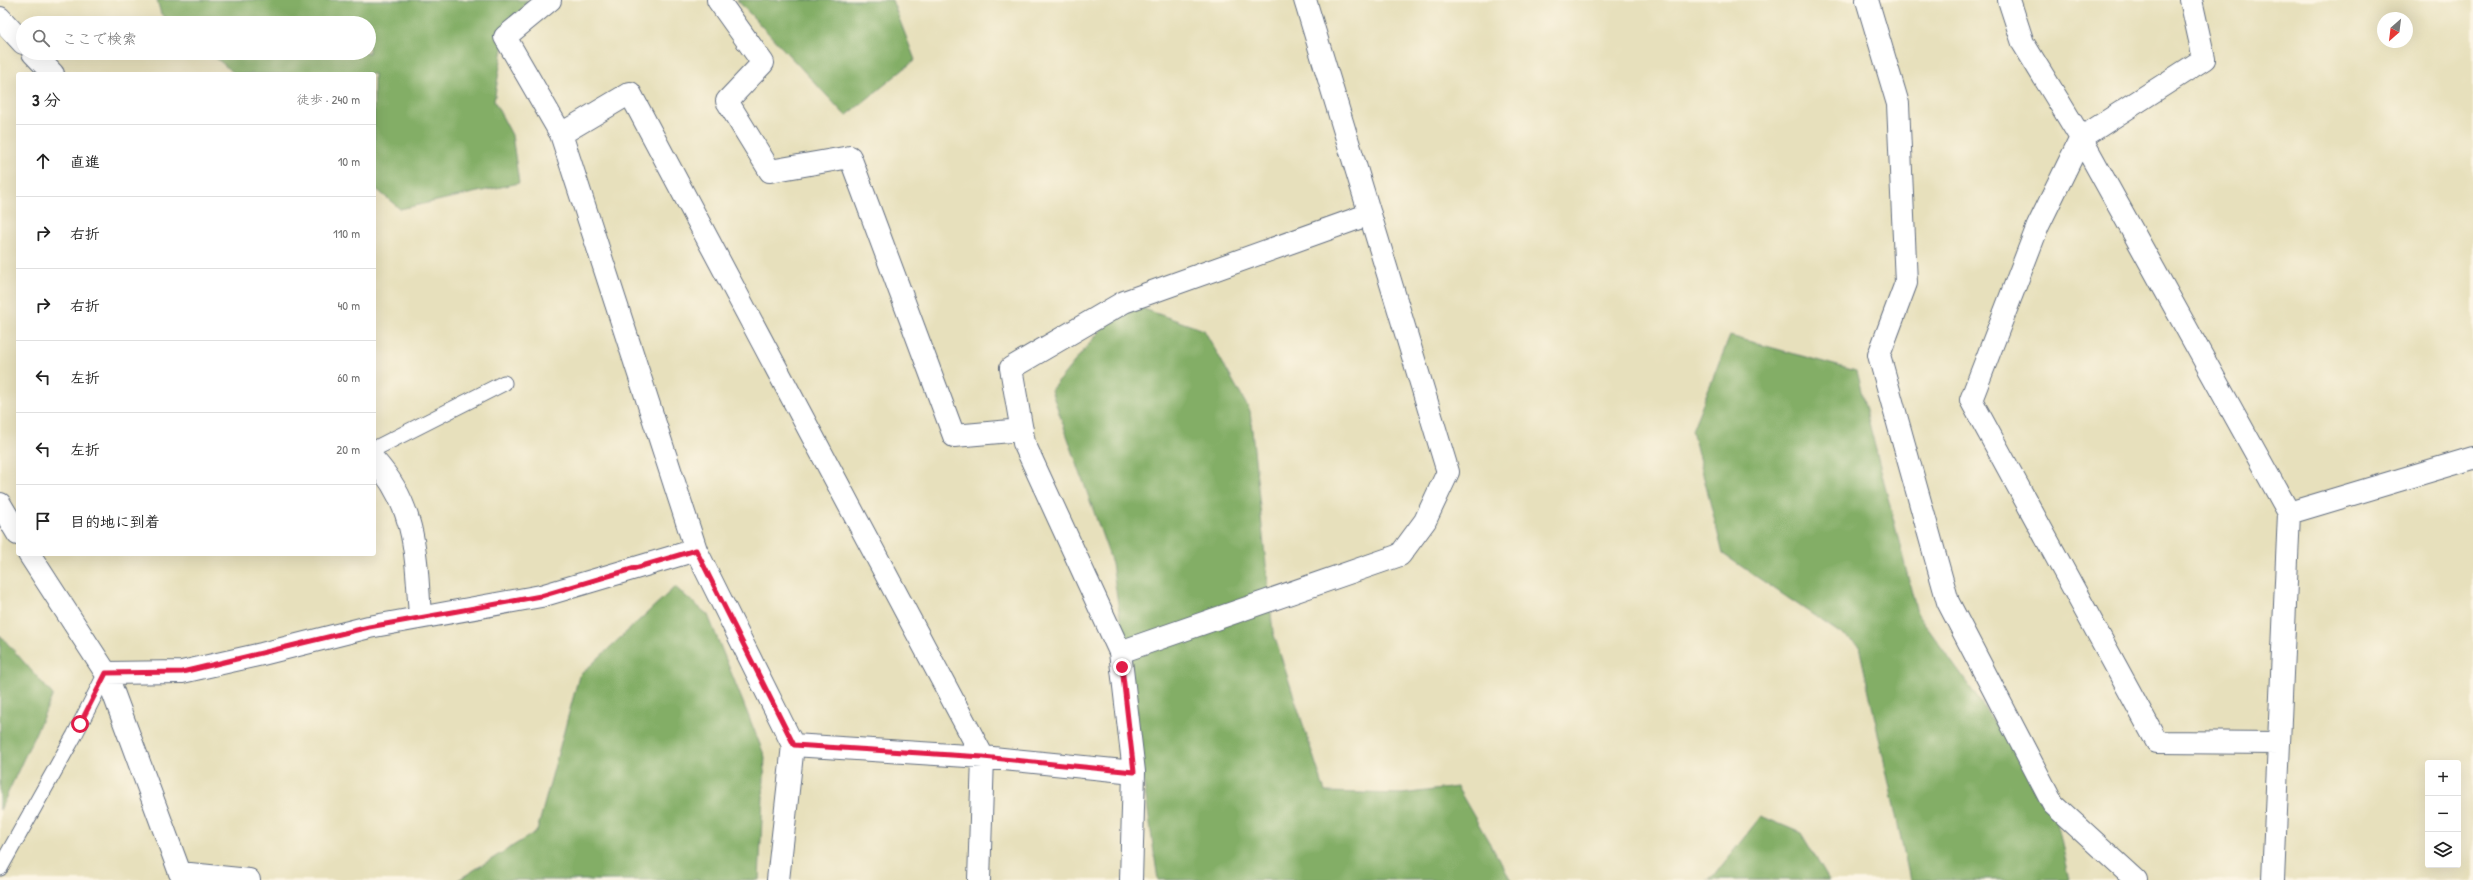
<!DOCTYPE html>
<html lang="ja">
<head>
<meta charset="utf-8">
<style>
  body { margin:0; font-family:"Patrick Hand","Klee One",sans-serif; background:#f6f6f6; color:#222 }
  .controls { position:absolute; right:12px; bottom:12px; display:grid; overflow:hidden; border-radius:4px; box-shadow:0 4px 16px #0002 }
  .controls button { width:36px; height:36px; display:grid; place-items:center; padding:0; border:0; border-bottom:1px solid #e0e0e0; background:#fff; color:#222; font:20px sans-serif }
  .compass { position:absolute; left:2377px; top:12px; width:36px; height:36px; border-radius:50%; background:#fff; box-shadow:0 4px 16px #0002; rotate:208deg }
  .stop { position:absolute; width:12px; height:12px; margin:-9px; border:3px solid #e11d48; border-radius:50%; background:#fff }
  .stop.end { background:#e11d48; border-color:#fff; box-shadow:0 1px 4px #0008 }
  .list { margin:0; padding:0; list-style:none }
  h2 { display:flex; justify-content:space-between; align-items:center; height:52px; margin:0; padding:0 16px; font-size:17px }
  h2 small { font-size:13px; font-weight:400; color:#767676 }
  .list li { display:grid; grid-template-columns:26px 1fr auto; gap:12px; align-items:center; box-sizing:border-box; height:72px; padding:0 16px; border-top:1px solid #e0e0e0 }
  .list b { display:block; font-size:15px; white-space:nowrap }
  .list em { font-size:13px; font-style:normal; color:#767676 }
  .icon { flex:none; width:22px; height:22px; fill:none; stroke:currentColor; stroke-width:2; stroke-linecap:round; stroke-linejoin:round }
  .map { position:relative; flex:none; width:2473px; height:880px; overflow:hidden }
  .search { position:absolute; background:#fff; box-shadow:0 4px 16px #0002; left:16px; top:16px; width:360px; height:44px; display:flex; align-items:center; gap:10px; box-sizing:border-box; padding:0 14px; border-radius:22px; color:#767676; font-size:15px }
  .panel { position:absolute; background:#fff; box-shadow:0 4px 16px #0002; left:16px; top:72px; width:360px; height:484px; border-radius:4px }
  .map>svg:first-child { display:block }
</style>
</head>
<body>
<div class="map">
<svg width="2473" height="880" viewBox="0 0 2473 880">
  <rect width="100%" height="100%" fill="#fcf5e5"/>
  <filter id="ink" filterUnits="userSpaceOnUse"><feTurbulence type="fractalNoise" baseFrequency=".025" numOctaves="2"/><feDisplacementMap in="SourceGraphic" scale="8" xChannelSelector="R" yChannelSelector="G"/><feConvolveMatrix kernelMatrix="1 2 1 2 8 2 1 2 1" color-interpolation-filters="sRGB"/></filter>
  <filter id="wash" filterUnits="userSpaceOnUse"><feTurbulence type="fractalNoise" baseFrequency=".012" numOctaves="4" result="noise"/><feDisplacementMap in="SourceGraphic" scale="16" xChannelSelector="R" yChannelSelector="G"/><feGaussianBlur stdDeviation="0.9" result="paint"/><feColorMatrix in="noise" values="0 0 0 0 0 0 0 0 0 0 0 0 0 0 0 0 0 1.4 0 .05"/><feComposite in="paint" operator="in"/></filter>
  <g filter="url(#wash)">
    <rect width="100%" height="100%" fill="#e7e0bc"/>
    <path fill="#83ae66" stroke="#4f6e62" d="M157 0H528L505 37 494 101 512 135 519 183 400 209 374 187V74H235L210 53H369V23H173L161 14Z
      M737 0H892L915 60 846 116Z
      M1124 302 1204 330 1250 411 1273 632 1325 792 1402 794 1457 787 1511 880H1158L1112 563 1051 390Z
      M1730 336 1856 371 1917 613 2053 804 2070 880H1910L1859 646 1723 554 1692 430Z
      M675 587 708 615 765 757 759 880H458L537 831 579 676Z
      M0 635 53 695 0 810Z
      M1761 816 1801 833 1829 880H1707L1712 878Z"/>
  </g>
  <g filter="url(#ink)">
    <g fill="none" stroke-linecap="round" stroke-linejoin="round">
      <g stroke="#626d7f" stroke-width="17">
        <path id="lane" d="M374 449 504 383
          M0 868 74 736 106 673"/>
      </g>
      <g stroke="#626d7f" stroke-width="24">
        <path id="street" d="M550 0 505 37 561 134 696 550 793 745 778 880
          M718 0 763 63 727 101 770 171 850 157 954 436 1022 430
          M1867 0 1898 104 1906 283 1879 355 1948 602 2053 804 2136 880
          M2009 0 2023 43 2081 138 2289 513 2273 880
          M2191 0 2204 59 2081 138 2038 226 1971 400 2157 742 2279 743
          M0 18 23 43
          M33 53 53 74
          M561 134 630 93 983 757 979 880
          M374 460C417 507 416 557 420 617
          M0 504 18 534
          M2289 513 2473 458
          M29 554 106 673 180 873 249 880
          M1120 652 1400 555 1425 521 1448 472 1305 0
          M106 673 182 672 262 654 369 627 541 596 696 550
          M793 745 983 757 1134 772
          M1131 880 1134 772 1120 652 1024 443 1011 368 1124 302 1370 214"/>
      </g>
      <use href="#lane" stroke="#fff" stroke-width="15"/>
      <use href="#street" stroke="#fff" stroke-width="22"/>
    </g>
  </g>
  <g fill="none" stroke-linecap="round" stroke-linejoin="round" filter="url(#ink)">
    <path stroke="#e11d48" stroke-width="5" d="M80 724 106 673 182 672 195 669 369 627 541 596 696 550 794 745 983 757 1134 772 1122 667"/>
  </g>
</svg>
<div class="controls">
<button>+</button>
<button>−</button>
<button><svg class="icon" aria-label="layers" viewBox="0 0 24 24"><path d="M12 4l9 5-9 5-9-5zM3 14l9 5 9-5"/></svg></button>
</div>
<svg class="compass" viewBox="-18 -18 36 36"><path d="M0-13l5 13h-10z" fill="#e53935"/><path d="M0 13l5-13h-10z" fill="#767676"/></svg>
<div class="stop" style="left:80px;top:724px"></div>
<div class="stop end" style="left:1122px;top:667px"></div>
<div class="search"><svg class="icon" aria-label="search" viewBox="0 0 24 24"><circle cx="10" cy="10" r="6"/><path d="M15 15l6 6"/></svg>ここで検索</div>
<section class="panel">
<h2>3 分<small>徒歩 · 240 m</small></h2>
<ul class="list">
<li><svg class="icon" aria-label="ahead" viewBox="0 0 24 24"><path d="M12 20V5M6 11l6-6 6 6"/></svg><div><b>直進</b></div><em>10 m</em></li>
<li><svg class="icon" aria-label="right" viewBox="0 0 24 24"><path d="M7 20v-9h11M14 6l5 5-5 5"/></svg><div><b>右折</b></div><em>110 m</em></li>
<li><svg class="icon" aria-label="right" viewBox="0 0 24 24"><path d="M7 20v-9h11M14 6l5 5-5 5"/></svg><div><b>右折</b></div><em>40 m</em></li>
<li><svg class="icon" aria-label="left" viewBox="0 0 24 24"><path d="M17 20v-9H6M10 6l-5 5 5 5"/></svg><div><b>左折</b></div><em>60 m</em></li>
<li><svg class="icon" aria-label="left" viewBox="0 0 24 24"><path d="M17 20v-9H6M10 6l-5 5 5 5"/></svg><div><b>左折</b></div><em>20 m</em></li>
<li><svg class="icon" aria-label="arrive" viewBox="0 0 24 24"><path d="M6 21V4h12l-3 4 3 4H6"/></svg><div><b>目的地に到着</b></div></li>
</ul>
</section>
</div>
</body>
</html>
